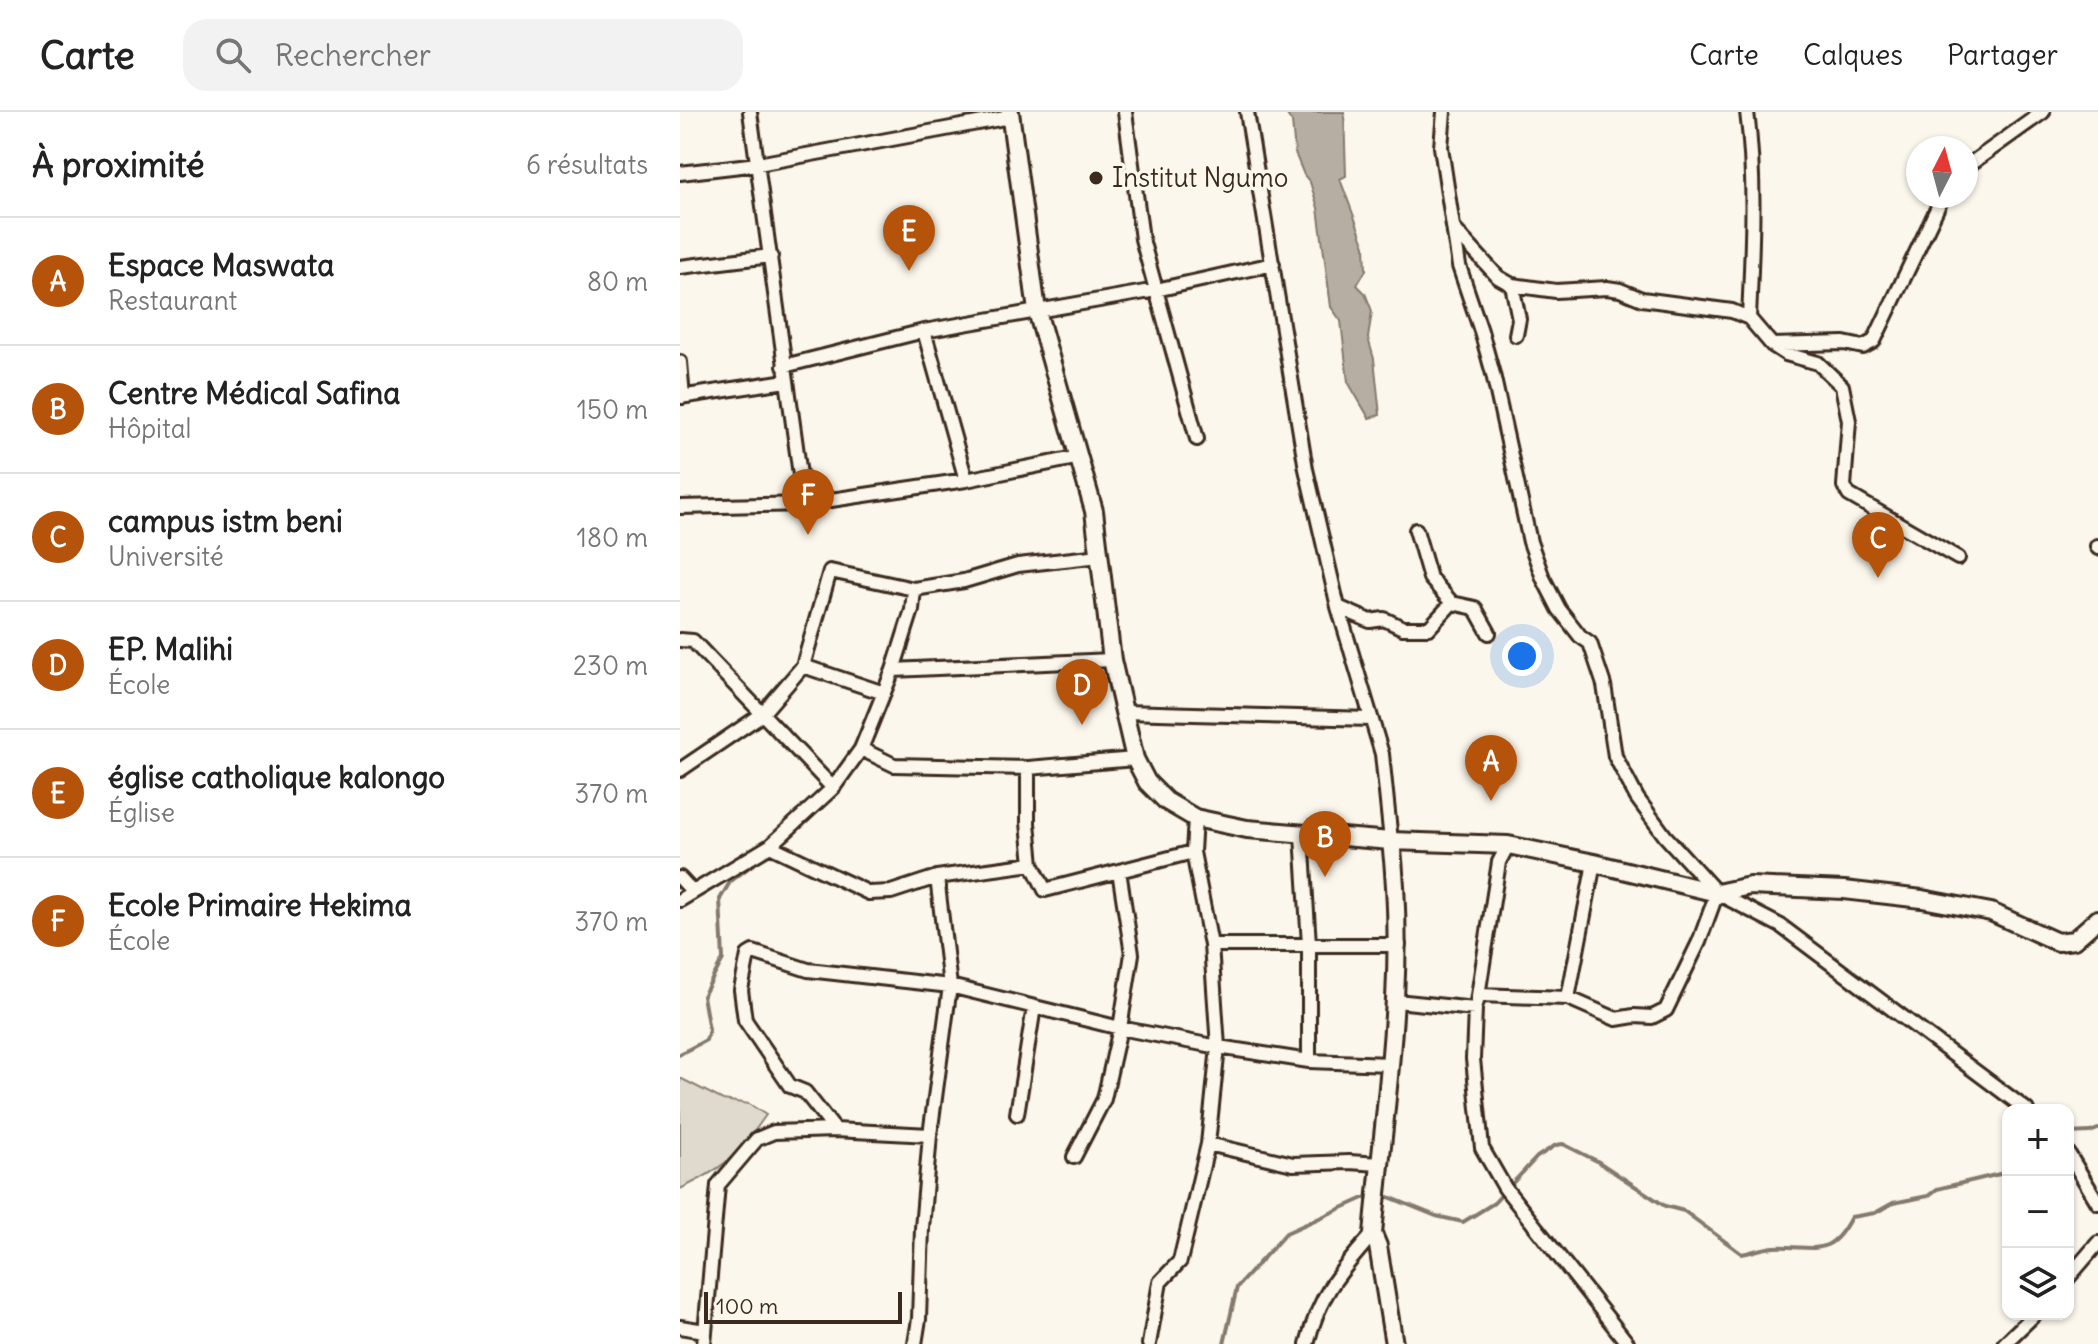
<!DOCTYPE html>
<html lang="fr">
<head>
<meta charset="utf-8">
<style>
  body { margin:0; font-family:Delius,sans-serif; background:#f2f2f2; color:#222 }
  .controls { position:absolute; right:24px; bottom:24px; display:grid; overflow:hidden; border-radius:16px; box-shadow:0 2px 6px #0004 }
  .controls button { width:72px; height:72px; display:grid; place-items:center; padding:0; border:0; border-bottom:2px solid #e0e0e0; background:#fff; color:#222; font:40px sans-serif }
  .compass { position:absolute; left:1226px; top:24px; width:72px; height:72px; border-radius:50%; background:#fff; box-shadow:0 2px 6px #0004; rotate:6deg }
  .scale { position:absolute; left:24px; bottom:20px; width:198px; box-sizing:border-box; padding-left:8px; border:4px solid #3b2a1e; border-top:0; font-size:22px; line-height:28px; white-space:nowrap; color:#3b2a1e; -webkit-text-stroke:6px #fbf7ec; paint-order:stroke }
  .you { position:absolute; left:842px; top:544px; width:28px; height:28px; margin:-20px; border:6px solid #fff; border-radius:50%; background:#1a73e8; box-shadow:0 0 0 12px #1a73e833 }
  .badge { display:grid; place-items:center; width:52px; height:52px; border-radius:50%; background:#b45309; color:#fff; font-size:26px; font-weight:700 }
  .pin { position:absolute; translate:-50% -66px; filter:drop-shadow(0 2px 4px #0008) }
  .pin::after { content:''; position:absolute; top:42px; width:28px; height:24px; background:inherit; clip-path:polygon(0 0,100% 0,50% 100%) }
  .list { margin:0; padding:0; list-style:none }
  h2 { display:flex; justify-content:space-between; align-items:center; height:104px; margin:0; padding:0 32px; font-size:34px }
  h2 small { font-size:26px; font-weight:400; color:#767676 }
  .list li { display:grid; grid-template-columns:52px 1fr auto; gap:24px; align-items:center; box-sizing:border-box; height:128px; padding:0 32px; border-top:2px solid #e0e0e0 }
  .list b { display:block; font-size:30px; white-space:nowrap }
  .list p { margin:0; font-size:26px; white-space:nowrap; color:#767676 }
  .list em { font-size:26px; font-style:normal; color:#767676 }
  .icon { flex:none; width:44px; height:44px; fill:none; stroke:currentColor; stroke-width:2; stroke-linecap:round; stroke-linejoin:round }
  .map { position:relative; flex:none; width:1418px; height:1232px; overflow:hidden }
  header { display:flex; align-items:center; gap:48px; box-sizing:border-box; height:112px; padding:0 40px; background:#fff; border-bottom:2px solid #e0e0e0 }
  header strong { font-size:38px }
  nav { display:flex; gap:44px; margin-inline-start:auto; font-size:28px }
  .search { width:560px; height:72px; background:#f2f2f2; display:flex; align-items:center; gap:20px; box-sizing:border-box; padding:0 28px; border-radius:24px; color:#767676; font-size:30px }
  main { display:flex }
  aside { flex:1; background:#fff }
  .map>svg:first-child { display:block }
</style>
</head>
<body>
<header>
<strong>Carte</strong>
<div class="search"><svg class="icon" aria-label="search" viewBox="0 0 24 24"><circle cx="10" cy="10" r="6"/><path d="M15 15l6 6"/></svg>Rechercher</div>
<nav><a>Carte</a><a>Calques</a><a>Partager</a></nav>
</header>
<main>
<aside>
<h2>À proximité<small>6 résultats</small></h2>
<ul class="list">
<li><span class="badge">A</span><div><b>Espace Maswata</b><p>Restaurant</p></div><em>80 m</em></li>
<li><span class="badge">B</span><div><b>Centre Médical Safina</b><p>Hôpital</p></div><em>150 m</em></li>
<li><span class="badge">C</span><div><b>campus istm beni</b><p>Université</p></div><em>180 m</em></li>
<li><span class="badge">D</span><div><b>EP. Malihi</b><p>École</p></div><em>230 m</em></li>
<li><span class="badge">E</span><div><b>église catholique kalongo</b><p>Église</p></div><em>370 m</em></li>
<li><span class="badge">F</span><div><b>Ecole Primaire Hekima</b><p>École</p></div><em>370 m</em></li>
</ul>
</aside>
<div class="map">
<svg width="1418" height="1232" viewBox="0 0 1418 1232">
  <rect width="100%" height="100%" fill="#fbf7ec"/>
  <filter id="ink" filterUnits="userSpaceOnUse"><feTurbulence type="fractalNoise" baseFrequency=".0125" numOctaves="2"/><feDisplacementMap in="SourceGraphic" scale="16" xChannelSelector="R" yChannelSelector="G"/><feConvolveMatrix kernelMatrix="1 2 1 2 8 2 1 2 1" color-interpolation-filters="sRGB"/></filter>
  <g filter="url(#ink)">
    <path fill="#dfd9ce" stroke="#8d8276" stroke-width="2" d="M0 966 43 988 69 992 86 1003C58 1043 45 1056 0 1077Z"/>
    <path fill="#b6aea2" stroke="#85796d" stroke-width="2" d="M605 0H664L666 64 660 67 685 134 686 158 677 173 685 181 692 199 688 226 694 247 700 303 689 306 668 270 661 209 651 195 638 96 630 70 624 63 615 41 612 10Z"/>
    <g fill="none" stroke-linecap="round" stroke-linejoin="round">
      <path stroke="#85796d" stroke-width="4" d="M159 677 173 659
        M0 942 26 928 29 918 23 884 43 847 40 787 50 770 81 746
        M1388 1021 1410 1020 1418 1017
        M700 1085H709L756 1104 783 1110 814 1091 857 1045 876 1033 883 1032 917 1049 985 1094 1004 1099 1062 1142C1072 1140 1083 1136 1094 1135 1133 1133 1149 1148 1171 1105L1195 1101 1213 1091 1248 1084 1257 1077 1328 1060
        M544 1232 557 1175 606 1121 684 1086H692"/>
      <g stroke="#3b2a1e" stroke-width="18">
        <path id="minor" d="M70 0 124 392
          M445 0 462 127 517 327
          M567 0 626 357 658 495 702 642 711 729
          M764 0 761 35 779 154 801 219 813 262 850 430 863 466 879 497 900 524 910 531 924 573 935 644 957 686 985 724 1037 781 1101 814 1347 998
          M1067 0C1076 68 1072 137 1069 206
          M1286 55 1363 0
          M0 61 78 52 330 5
          M775 118 818 165 832 173 876 179 927 176 940 178 962 187 1052 199 1069 206 1092 233 1106 242 1138 251 1162 274 1169 309 1164 374 1169 383 1278 446
          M0 155 91 144
          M832 173 839 207 836 223
          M244 219 286 368
          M1092 233 1164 231 1183 235 1194 229 1263 84
          M0 250 3 285
          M104 254 244 219 476 178 593 152
          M0 285 106 269
          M0 395 124 392 286 368 400 345
          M736 418 750 466 772 491 795 496 809 521
          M1417 434 1418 436
          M658 495 690 509 704 507 723 516H749L772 491
          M0 528 13 529 153 676
          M123 554 204 581
          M213 558 432 548
          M444 600 691 607
          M181 637 214 653 348 656 455 647
          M348 656V711L352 752 365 778 513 740
          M0 658 81 603 123 554 150 459 234 477 284 469 338 453 420 444
          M622 723 629 832V949
          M90 734 189 781 211 780 257 765 352 752
          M0 766 13 780
          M0 788 90 734 153 676 181 637 213 558 232 498 234 477
          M531 833H719
          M799 883 888 886 936 907 954 904 972 905 986 898 1019 830 1037 781
          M888 886 914 751
          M716 889 795 897 793 947 802 1036 825 1076 948 1232
          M797 890 819 750 828 733
          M337 1002 354 895
          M155 1018 125 980 110 974 65 908 61 878 68 843 73 840 128 858 270 874 440 916 538 935 629 949 710 952
          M528 1032 613 1052 669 1050 700 1052
          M1388 1041 1418 1091
          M394 1045 424 987 440 916 452 842 439 759
          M1388 1166 1418 1131
          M0 1215 25 1219
          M24 1232 38 1073 77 1027 94 1020 155 1018 250 1023
          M235 1232 239 1207 242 1116 250 1023 270 874 257 765
          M469 1232 480 1170 500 1149 528 1032 538 935 531 833 513 740 515 706
          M627 1232C640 1181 659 1161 693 1122
          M1324 1232 1355 1202"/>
      </g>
      <g stroke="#3b2a1e" stroke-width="22">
        <path id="tertiary" d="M330 0 357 199 414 399 432 548 455 647 467 670 486 689 515 706 567 717 711 729 828 733 914 751 1037 781 1070 774 1164 778 1242 787 1311 800 1377 830 1394 828 1418 807
          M711 729C727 860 705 991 693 1122L698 1134 714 1232"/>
      </g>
      <use href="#minor" stroke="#fbf7ec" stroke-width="12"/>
      <use href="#tertiary" stroke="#fbf7ec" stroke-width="16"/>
    </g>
  </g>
  <circle fill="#3b2a1e" stroke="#fbf7ec" stroke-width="3" cx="416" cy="66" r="8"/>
  <g text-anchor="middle" stroke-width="7" stroke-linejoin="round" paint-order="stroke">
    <g font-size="26" fill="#3b2a1e" stroke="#fbf7ec" text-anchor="start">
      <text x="432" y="75">Institut Ngumo</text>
    </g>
  </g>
</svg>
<div class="controls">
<button>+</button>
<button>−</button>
<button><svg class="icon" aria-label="layers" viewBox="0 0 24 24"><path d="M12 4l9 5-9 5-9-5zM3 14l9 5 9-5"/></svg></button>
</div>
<svg class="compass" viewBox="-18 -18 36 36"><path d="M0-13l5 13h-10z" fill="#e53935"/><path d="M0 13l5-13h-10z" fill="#767676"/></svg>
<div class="scale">100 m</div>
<div class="you"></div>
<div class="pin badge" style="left:811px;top:689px">A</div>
<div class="pin badge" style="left:645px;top:765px">B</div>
<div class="pin badge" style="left:1198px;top:466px">C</div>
<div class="pin badge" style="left:402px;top:613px">D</div>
<div class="pin badge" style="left:229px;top:159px">E</div>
<div class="pin badge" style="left:128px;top:423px">F</div>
</div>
</main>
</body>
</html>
